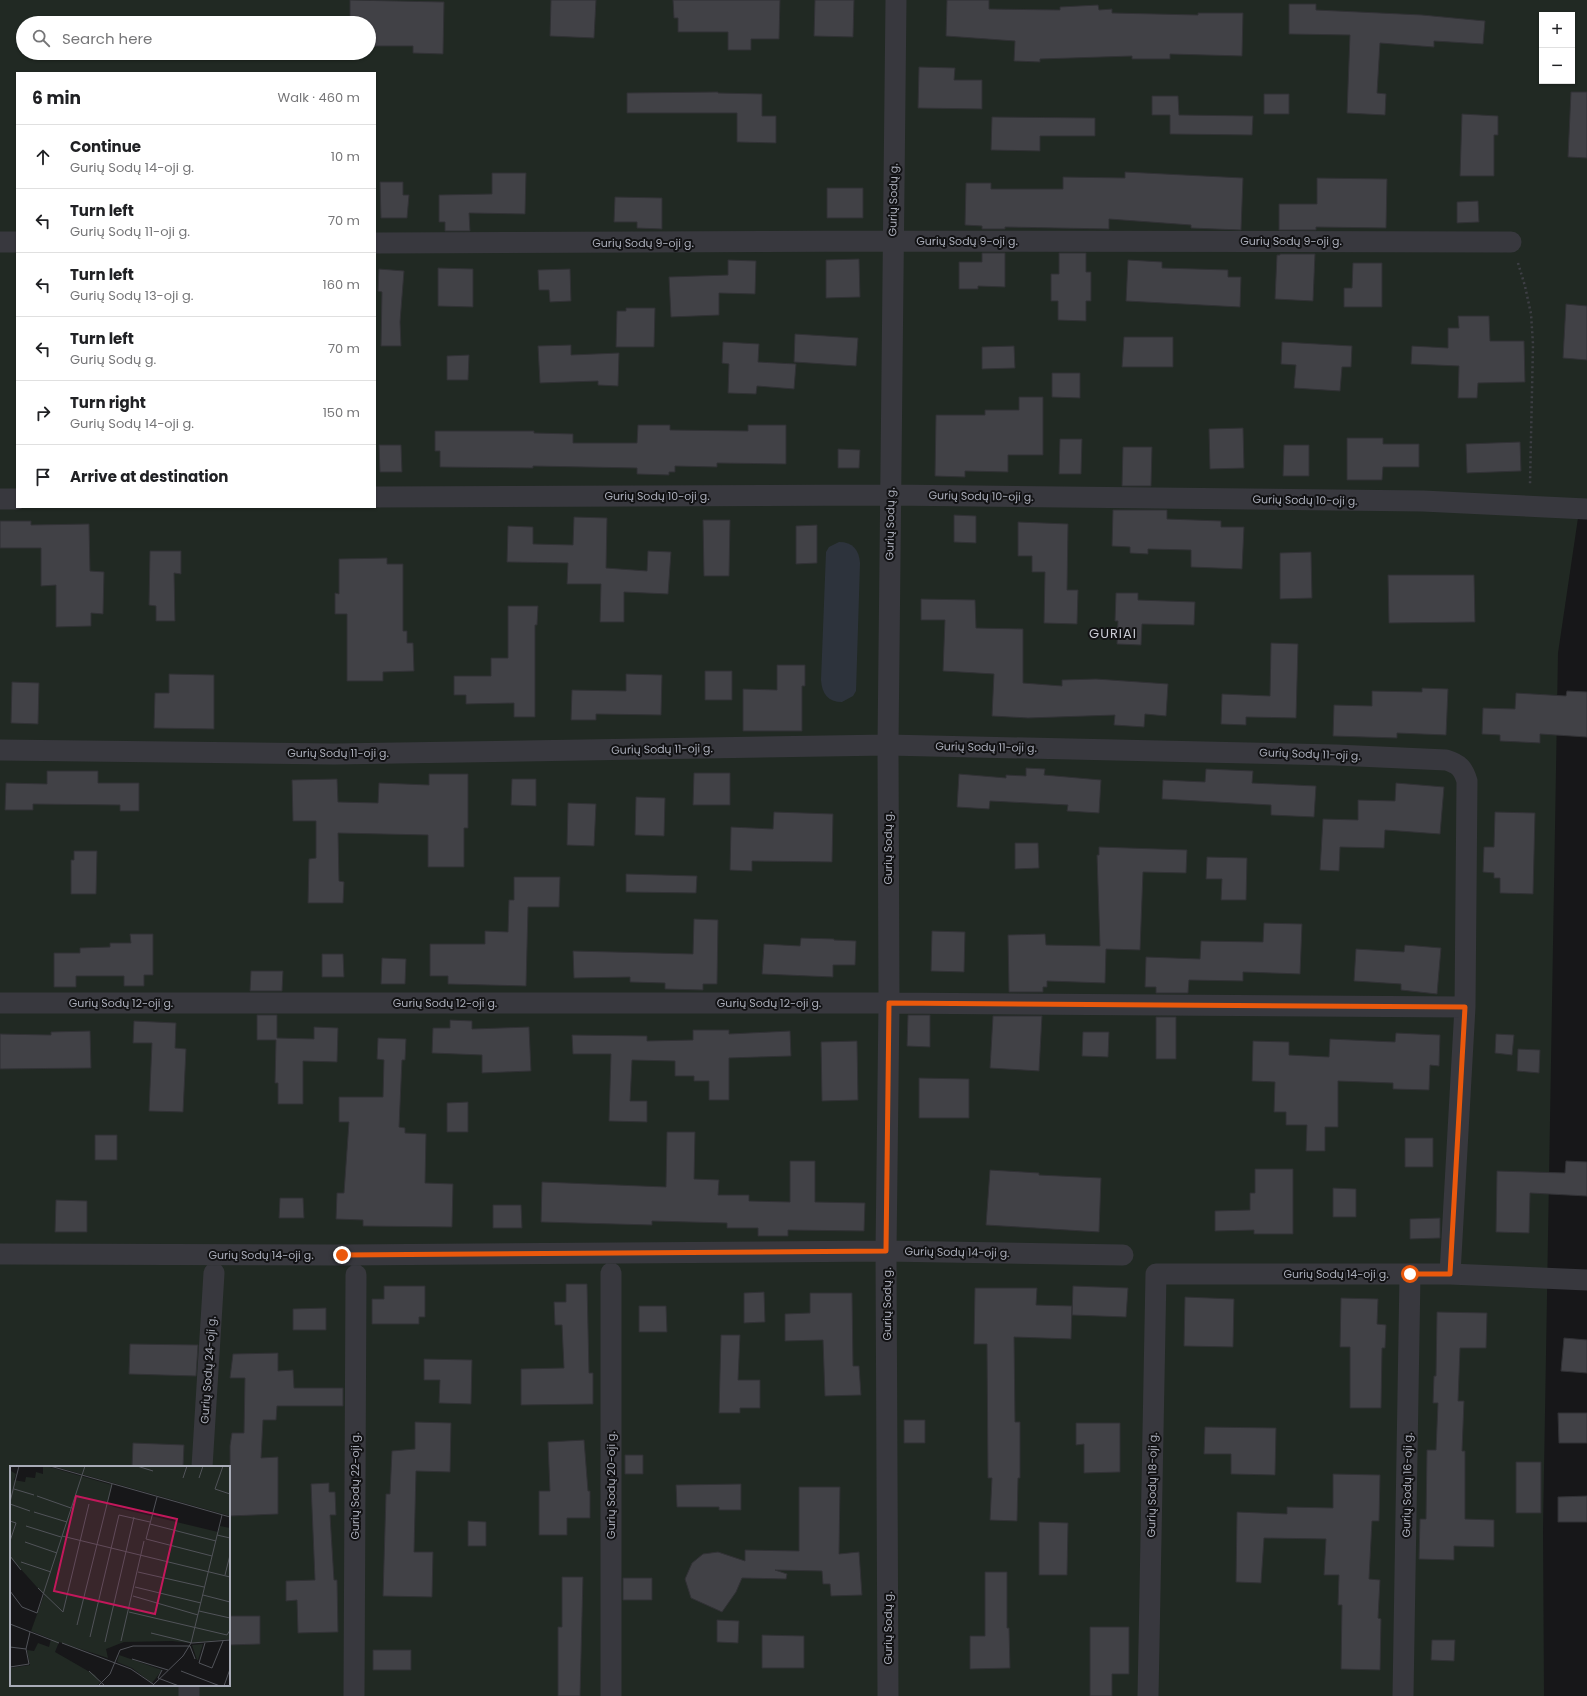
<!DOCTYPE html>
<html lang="en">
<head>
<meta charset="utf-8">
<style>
  body { margin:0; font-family:Poppins,sans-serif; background:#f2f2f2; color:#202124 }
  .controls { position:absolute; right:12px; top:12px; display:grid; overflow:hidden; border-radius:0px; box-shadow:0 1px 3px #0004 }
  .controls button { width:36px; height:36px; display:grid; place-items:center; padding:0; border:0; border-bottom:1px solid #e0e0e0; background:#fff; color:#202124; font:20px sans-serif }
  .stop { position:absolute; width:12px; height:12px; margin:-9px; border:3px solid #ea580c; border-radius:50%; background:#fff }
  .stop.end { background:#ea580c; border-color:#fff; box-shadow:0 1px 4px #0008 }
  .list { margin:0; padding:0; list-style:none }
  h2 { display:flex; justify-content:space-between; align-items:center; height:52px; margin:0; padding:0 16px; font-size:17px }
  h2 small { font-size:13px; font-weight:400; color:#757577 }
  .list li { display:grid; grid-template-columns:26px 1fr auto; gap:12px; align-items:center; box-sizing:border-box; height:64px; padding:0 16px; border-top:1px solid #e0e0e0 }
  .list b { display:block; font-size:15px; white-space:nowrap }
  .list p { margin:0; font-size:13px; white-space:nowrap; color:#757577 }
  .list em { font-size:13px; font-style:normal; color:#757577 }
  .icon { flex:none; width:22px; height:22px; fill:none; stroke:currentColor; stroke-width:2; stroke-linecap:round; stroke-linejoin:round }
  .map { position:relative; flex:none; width:1587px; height:1696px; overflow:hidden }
  .search { position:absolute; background:#fff; box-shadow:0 1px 3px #0004; left:16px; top:16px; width:360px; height:44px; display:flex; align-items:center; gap:10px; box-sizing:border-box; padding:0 14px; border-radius:22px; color:#757577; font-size:15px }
  .panel { position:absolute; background:#fff; box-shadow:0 1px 3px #0004; left:16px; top:72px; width:360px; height:436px; border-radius:0px }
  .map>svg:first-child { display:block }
</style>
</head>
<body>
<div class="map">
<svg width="1587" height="1696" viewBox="0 0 1587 1696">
  <rect width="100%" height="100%" fill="#171719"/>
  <path fill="#212923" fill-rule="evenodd" d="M0 0H1587V519L1578 518 1558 653 1543 1530 1544 1696H0ZM1542 15H1572V81H1542ZM23 23H369V53H23ZM17 73H375V507H17ZM11 1467H229V1685H11Z"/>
  <path fill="#2d333c" d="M839 542C853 542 859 550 860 563L856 691 853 696 842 702C828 702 822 694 821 680L826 552 829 547Z"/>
  <path fill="#414146" stroke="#313135" d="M350 0 444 2 443 54 413 53V46H369V23H350Z
    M551 0H596L594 38 550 36Z
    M673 0H780L779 39H751V50H728V32H678V18H674Z
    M815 0H854L853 37 814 36Z
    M947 0H989V9L1060 10V7L1098 5 1099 10 1112 9V13L1198 15V13H1243L1242 56 1170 54V59H1132V56L1040 59V62L1014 61 1015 41 946 36Z
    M1289 4H1316V10L1422 15 1485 21 1483 44 1434 41V47L1380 43 1377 93 1386 94 1385 115 1347 113 1350 35 1289 34Z
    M919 67 955 68 954 80H982V109L918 108Z
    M718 92V93L762 94V116H776V143L737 142V113H627V93Z
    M1571 92H1587V158L1568 157Z
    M1264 94H1289V114H1264Z
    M1152 96H1178L1179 115 1253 116 1252 135 1170 134V115H1152Z
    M1462 114 1498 116V135H1494V176H1460Z
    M992 117 1095 118V136H1040V151L991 150Z
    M1125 172 1243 178 1241 230 1191 228V225L1109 219V229L1005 227V229H982V226L965 225 966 183H991V189H1063V177L1125 178Z
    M492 173H526L525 214 469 213 470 231H445V222H439V195L492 194Z
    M1317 178 1387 179 1386 228 1316 227V230H1279V204H1317Z
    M380 182H403V195H409L407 218H381Z
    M827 188H863V218H827Z
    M615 197 662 198V229L637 228V222H614Z
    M1478 201 1479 222 1457 223V202Z
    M982 253H1005V287L978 286V289H959V262H982Z
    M1059 253H1086V272H1091V301H1086V321L1058 320V301H1051V274H1059Z
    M1280 254H1315L1313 301 1275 299 1277 255H1280Z
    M859 259 860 297 826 298V260Z
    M728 260 756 261 755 294 719 293V315L671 317 669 277 728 275Z
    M1128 260 1162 262V268L1228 270V277H1241L1240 307 1126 301Z
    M1353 263H1382V307H1344V288H1352Z
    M438 268 473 269V307L438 306Z
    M379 269 404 271 400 322 401 346H381L382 292 378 291Z
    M570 269 571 301 550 302 549 290H539L538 270Z
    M1566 304 1587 306V360L1563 358Z
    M626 308H655L654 347H616L617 311H626Z
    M1458 316H1489L1490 341H1524L1525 382 1478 383 1477 398H1458L1459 366 1411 364 1412 346 1448 348V328H1459Z
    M795 334 858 338 856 366 794 362Z
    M1124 337H1173V367H1122Z
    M723 342 759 344 758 362 796 364 794 389 757 386 756 394 728 393 729 364 722 363Z
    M1282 342 1352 346 1351 367H1342L1340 391 1294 388 1296 365 1281 364Z
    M571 345V355L619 353 618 386 598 385V381L540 383 538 346Z
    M1014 346 1015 368 982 369V347Z
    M469 355 468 380H447V356Z
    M1052 373H1080V398L1052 397Z
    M1019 397H1043V455H1008V472L965 471V477L935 476 936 415H985V410H1019Z
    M638 425H670V430L748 431V425H786V464L717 463V467L675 466V472H669V475L637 474V468L533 466V468L440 467V451H435V431H534V433L573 434V443H637Z
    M1243 428 1244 468 1210 469 1209 429Z
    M1347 438H1383V444H1419V467H1383L1382 480H1347Z
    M1060 439H1082L1081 474H1059Z
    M1520 442 1521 471 1467 473 1466 444Z
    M379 445H401L402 472H380Z
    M1284 445H1309V476H1283Z
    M1123 447H1152L1151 486H1122Z
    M838 449 860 450 859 468H838Z
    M1113 510H1167V519L1221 521V527H1244L1242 569 1191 567V550L1148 549V554L1130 553V547L1112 546Z
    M954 515 976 516V543L954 542Z
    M574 517 607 518 606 568 647 571 648 551 671 552 668 594 624 592V622H600L601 584H567L568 563 507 562 508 526 533 527V544L573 545Z
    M703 520H730L729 576H704Z
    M0 521H31V525L89 524 90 571 104 572 103 614 91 613V626L56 627V585L41 586V548H0Z
    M1018 522 1068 524 1067 590H1078L1077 624 1044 623 1045 572H1032V556H1018Z
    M817 525V563L796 564V526Z
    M150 551H181V574L174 573 175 621H156V606L149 605Z
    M1311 552 1312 598 1280 599V553Z
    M387 558V564H403V631H407V643H413L414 671 383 672V681H347V614H335V593L339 594V559Z
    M1388 575H1474L1475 622 1389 623Z
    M1116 593H1138V600L1195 602 1194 625 1142 624 1141 645 1117 644 1118 621H1115Z
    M921 599 975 600 976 628 1023 629V683L1062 686V680L1096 679 1168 684 1166 716 1145 714 1144 727 1114 725 1115 715 1028 718 992 716 994 674 943 671 945 620H921Z
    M508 606H538L537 625H535V717H514V703L466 704V695H454V676H491V658H508Z
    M1271 643 1298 644 1296 718 1246 717V725L1221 724 1222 694 1270 696Z
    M777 665H805V686H802V731H743V689L777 690Z
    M705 671H732V700H705Z
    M169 674 214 675V729L154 728 155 693H169Z
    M626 674 662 675 661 715 596 714V720H571L572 690 626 691Z
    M12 682 39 683 38 724 11 723Z
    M1422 688 1448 689 1446 735 1397 733V738L1333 736 1334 705 1372 706V691L1422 692Z
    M1567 691 1587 692V737L1540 734V743L1500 741V735L1482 734 1483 708 1515 709 1516 693 1566 696Z
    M1026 768 1045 769 1044 775 1101 780 1099 813 1067 811 1068 805 990 801 989 809 957 807 959 774 1006 778V775L1026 776Z
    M1206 769 1253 771 1252 783 1316 786 1314 817 1271 815V805L1162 799 1163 780 1205 782Z
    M47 771H98V783H139V811H120V805L33 804V810H5L6 783 47 784Z
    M694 773H730V805H693Z
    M429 774H468V828H464V867H428V835L338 833 339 881 344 882 343 903H308L309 859 316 858V821H293L292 780 337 779 338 802 378 803 379 783 429 785Z
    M512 779H536V806L511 805Z
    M1396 783 1444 787 1440 834 1385 830 1384 848 1340 847 1339 871 1320 870 1323 819 1358 820V800L1395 801Z
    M636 797 665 798 664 836 635 835Z
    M568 803 596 804 594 846 567 845Z
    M774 812 833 814 832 862 752 861V871L730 870 731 827 773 829Z
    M1495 812 1535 813 1533 894 1500 893V878H1494V873L1483 872 1484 847H1494Z
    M1015 843H1038L1039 868 1015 869Z
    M1099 847 1187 850 1186 873 1143 872 1140 950 1106 949 1105 983 1047 981V987H1043V992H1009L1008 935 1045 934 1046 945 1100 946 1097 855H1099Z
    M74 851H97L96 894H71V860H74Z
    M1207 857 1247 858 1246 900H1221L1222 879H1206Z
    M626 874 697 876 696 893 626 892Z
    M514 877H560L559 907H528L526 986 448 984V976H430V944H485V931L508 932 509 900H514Z
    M694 919 718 920 717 984H703V990L665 989V983L630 982V977L574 978 573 951 693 954Z
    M1264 923 1302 924 1300 974 1243 972V981L1189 980 1188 993H1156V987H1145L1146 957 1200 959 1201 941 1263 942Z
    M932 931 965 932 964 972 931 971Z
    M130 934H153V975H144V986H124V976H76V987H54V953H80V948L110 947V943H131Z
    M801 938 834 939V940L856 941 855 965H833V977L762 974 764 944 800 946Z
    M1405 945 1441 948 1437 994 1401 990V984L1354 981 1356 949 1404 952Z
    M322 954H343L344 977H322Z
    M382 958 406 959 405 984H381Z
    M251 971H283L282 991H250Z
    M257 1015H277V1038L314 1039V1027L338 1028 337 1062 303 1061V1104H278V1083H275L276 1040H257Z
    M908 1015H930V1047L907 1046Z
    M993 1016H1042L1039 1071 990 1068Z
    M1156 1017H1176V1059H1156Z
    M450 1020 472 1021V1029L529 1027 531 1071 482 1073V1055L432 1053 433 1028H450Z
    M134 1021 176 1023 175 1048 186 1049 183 1112 149 1111 152 1043H133Z
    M693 1030H729V1034L790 1031 791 1056 729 1058V1100H709V1081H694V1076H675V1061L632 1060 630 1101H647V1122L609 1121 611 1054H573L572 1035 647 1036V1041L693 1040Z
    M90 1031 91 1068 0 1069V1034L51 1035V1032Z
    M1083 1032H1109L1108 1057 1082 1056Z
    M1396 1033 1440 1035 1439 1066 1430 1065 1429 1090 1393 1089V1083L1338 1081V1127H1325V1151H1306L1307 1125H1286V1112H1274L1275 1082 1252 1081 1253 1041 1289 1042V1055L1329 1057 1330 1039 1395 1042Z
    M1496 1034 1514 1035 1512 1055 1495 1053Z
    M378 1038 406 1039 405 1060H402L399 1127 405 1128V1133L426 1134 425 1183 453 1184 452 1227 363 1226V1220L336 1219 337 1193H344L349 1122H339V1097H383L384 1060 377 1059Z
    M857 1041 858 1100 822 1101 821 1042Z
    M1518 1049 1540 1050 1539 1073 1517 1071Z
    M919 1078 969 1079V1118H919Z
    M468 1102V1132H447V1103Z
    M667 1132H695L694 1179 719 1180 718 1195H749V1201L790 1202V1161H815V1202L865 1203 864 1231 788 1230V1236H758V1228H727V1223L652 1221V1225L541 1222 542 1182 666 1187Z
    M95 1135H117V1160H95Z
    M1405 1138H1433V1167H1405Z
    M1566 1161 1587 1162V1196L1530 1193 1529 1233 1496 1232 1497 1171 1565 1173Z
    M1255 1169H1293V1234H1254V1230L1215 1231V1211L1250 1210V1193H1255Z
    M990 1170 1039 1173V1175L1101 1178 1099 1232 986 1225Z
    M1333 1188 1356 1189V1217H1333Z
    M280 1198H303L304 1218H279Z
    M56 1200 87 1201V1232H55Z
    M493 1205H521L522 1228H493Z
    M1440 1218V1238L1410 1239V1219Z
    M566 1284H587L589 1373H593V1404L521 1405V1369L564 1368 562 1325H555L554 1302H566Z
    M384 1286H425V1317H419V1324H372V1299H384Z
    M1073 1286 1128 1288 1126 1317 1072 1315Z
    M975 1288H1037L1036 1305 1072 1306 1071 1339 1014 1337 1015 1422H1020V1478H1018L1017 1521 990 1520 992 1478H988L987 1344H974Z
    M764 1292 765 1322 744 1323V1293Z
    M810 1293H852L853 1366H859L861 1395 825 1396 823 1340 785 1341V1314L810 1313Z
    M1185 1297 1234 1299 1233 1347 1184 1346Z
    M1341 1298 1378 1299 1377 1324 1386 1325 1385 1348H1382L1381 1408H1350V1347H1340Z
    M639 1306H666L667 1332H639Z
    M326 1308V1330H293V1309Z
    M1437 1312 1487 1313 1486 1348H1460L1458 1401H1464L1462 1451H1465V1519L1494 1520V1547L1454 1546V1560L1419 1559 1420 1519H1426L1427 1450H1436L1438 1403H1433L1434 1376H1436Z
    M721 1335H740L738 1380H760V1408H740V1413H719Z
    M1564 1338 1587 1340V1373L1561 1371Z
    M130 1344 198 1345 196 1376 129 1374Z
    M278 1353V1371L293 1370 294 1388H343V1406H277L276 1420H263L261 1458 278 1457V1514L230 1516V1446L232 1433H244L245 1378H230L233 1354Z
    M424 1359 472 1360 471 1404 439 1403 440 1380H424Z
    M1558 1413H1587V1443H1559Z
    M904 1420H925V1443H904Z
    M415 1422 451 1423 450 1472 416 1471 414 1552H433L432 1597 383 1596 386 1494H390L392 1451 415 1449Z
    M1076 1423H1120V1472L1084 1473V1444L1076 1445Z
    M1205 1427 1276 1428 1275 1475 1231 1474V1454H1204Z
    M584 1440 588 1491H590V1518H567V1535H539V1491H550L548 1442Z
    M133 1443 184 1445 183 1467H132Z
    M625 1455H643V1474H625Z
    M1516 1462H1541V1513H1516Z
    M1333 1474 1380 1475 1379 1521H1372L1369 1579 1380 1580 1378 1618 1381 1619 1380 1670 1341 1669 1342 1605H1338L1339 1575H1324L1326 1539 1264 1538 1261 1583 1236 1582 1237 1512 1287 1514V1507L1333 1508Z
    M329 1483V1492H335L336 1515H330L334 1580H337L338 1632 298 1633 297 1600 286 1601V1581L315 1580 311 1484Z
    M741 1484V1510H719V1507H677L676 1485Z
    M799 1487H840L839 1554 859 1552 862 1595 831 1596 830 1584H823L822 1571 775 1570 787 1574 786 1579 742 1578 736 1592 722 1612 691 1598 685 1579 692 1563 703 1554 718 1552 745 1561V1550L799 1551Z
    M1587 1496V1522H1558V1497Z
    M468 1521 486 1522V1546H468Z
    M1039 1522 1068 1523 1067 1575H1039Z
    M985 1572H1007V1628H1009L1010 1668 970 1669V1636H985Z
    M562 1577H583L580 1696H558V1627H562Z
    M623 1578H652V1600H623Z
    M229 1616H260V1644L229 1645Z
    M717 1620 739 1621 738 1643 717 1642Z
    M1090 1627H1129V1674H1112V1696H1090Z
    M762 1635 804 1636V1668H762Z
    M1432 1640H1455L1454 1661 1431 1660Z
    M373 1650H411V1670H373Z"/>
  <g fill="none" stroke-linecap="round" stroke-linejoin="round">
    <path stroke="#3e3f45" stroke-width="2.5" stroke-dasharray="2 3" stroke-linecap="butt" d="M1518 263 1525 286 1531 314 1533 344 1530 484"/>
    <path stroke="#38383e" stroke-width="21" d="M0 242H17
      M375 243 893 241 1511 242
      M375 497 890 495 1423 501 1587 509
      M0 499H17
      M0 750 334 754 888 745 1336 755 1446 760C1459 764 1463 768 1467 781L1465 1007 1450 1274
      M0 1003H889L1465 1007
      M0 1254 342 1255 886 1251 1123 1255
      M202 1467 214 1273
      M189 1696V1685
      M354 1696 356 1275
      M611 1696V1273
      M888 1696 886 1251 889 1003 888 745 896 0
      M1148 1696 1156 1274H1450L1587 1280
      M1403 1696 1410 1274"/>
  </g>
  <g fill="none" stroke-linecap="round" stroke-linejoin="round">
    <path stroke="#ea580c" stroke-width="5" d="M342 1255 886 1251 889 1003 1465 1007 1450 1274H1410"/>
  </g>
  <g text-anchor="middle" stroke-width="4" stroke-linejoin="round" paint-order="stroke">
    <g font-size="11" fill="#a9acb8" stroke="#121214">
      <text transform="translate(893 200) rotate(-89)" y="4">Gurių Sodų g.</text>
      <text x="967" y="245">Gurių Sodų 9-oji g.</text>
      <text x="1291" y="245">Gurių Sodų 9-oji g.</text>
      <text x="643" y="247">Gurių Sodų 9-oji g.</text>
      <text x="657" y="500">Gurių Sodų 10-oji g.</text>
      <text transform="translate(981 496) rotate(1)" y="4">Gurių Sodų 10-oji g.</text>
      <text transform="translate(1305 500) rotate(1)" y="4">Gurių Sodų 10-oji g.</text>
      <text transform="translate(890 524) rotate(-89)" y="4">Gurių Sodų g.</text>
      <text transform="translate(986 747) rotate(1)" y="4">Gurių Sodų 11-oji g.</text>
      <text transform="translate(662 749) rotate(-1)" y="4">Gurių Sodų 11-oji g.</text>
      <text x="338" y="757">Gurių Sodų 11-oji g.</text>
      <text transform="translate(1310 754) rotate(2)" y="4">Gurių Sodų 11-oji g.</text>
      <text transform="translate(888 848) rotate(-90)" y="4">Gurių Sodų g.</text>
      <text x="121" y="1007">Gurių Sodų 12-oji g.</text>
      <text x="445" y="1007">Gurių Sodų 12-oji g.</text>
      <text x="769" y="1007">Gurių Sodų 12-oji g.</text>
      <text transform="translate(957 1252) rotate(1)" y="4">Gurių Sodų 14-oji g.</text>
      <text x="261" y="1259">Gurių Sodų 14-oji g.</text>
      <text x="1336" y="1278">Gurių Sodų 14-oji g.</text>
      <text transform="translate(887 1304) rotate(-90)" y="4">Gurių Sodų g.</text>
      <text transform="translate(208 1370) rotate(-86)" y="4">Gurių Sodų 24-oji g.</text>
      <text transform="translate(611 1485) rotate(-90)" y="4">Gurių Sodų 20-oji g.</text>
      <text transform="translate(1152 1485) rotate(-89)" y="4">Gurių Sodų 18-oji g.</text>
      <text transform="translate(1407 1485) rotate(-89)" y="4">Gurių Sodų 16-oji g.</text>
      <text transform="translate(355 1486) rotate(-90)" y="4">Gurių Sodų 22-oji g.</text>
      <text transform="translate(888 1628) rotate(-90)" y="4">Gurių Sodų g.</text>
    </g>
    <g font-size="13" letter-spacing="1" fill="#cacbd4" stroke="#121214">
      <text x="1113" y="638">GURIAI</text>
    </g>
  </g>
  <g transform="translate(10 1466)">
    <rect width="220" height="220" fill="#171719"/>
    <path d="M0 0 1 5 6 8 4 14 15 16 16 11 25 12 26 6 33 8V0H36L102 19 97 38 104 41 208 66 210 60 220 62V173L180 177 162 175 114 176 96 183 98 192 49 176 45 186 85 209 90 217 86 220H0V202L20 199 17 184 24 185 28 177 39 181 41 173 21 165 34 129 0 91ZM43 0H220V50ZM193 178 188 194H187L182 179ZM109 189 152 204 142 217 122 202 107 196Z" fill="#212923"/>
    <path fill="none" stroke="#515359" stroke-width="1" d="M40 0 220 51M127 0 143 5M213 0 205 23 220 28M173 12 177 0M189 12 193 0M4 23 24 29M27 30 61 42M147 31 136 73 202 90M0 36 9 0M0 38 20 45M24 46 57 56M0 55 6 57 0 75M140 58 206 75M16 60 51 71M207 69 220 72M52 70 220 111M15 76 47 87M0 90 11 104M11 96 41 106M128 106 194 121M215 109 220 89M125 121 191 137M28 122 53 146 79 38M0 125 12 141 27 147 75 0M193 129 220 136M123 130 188 149M189 145 220 152M119 146 217 169 220 164M0 158 49 177M67 159 102 18M141 167 182 177 220 174M80 171 109 49 140 56M111 175 134 75M95 176 124 51M52 177 121 203 143 218M195 177 189 197 202 202 213 175M0 181 16 183M122 193 158 204M0 201 19 198 16 183 20 166M152 204 148 212 169 220M79 205 95 220M171 205 210 220M88 220 100 208 110 184 123 180H180L185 193M142 220 173 190 181 177 212 49M214 220 220 203"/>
    <path fill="#c2185b" fill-opacity="0.15" stroke="#c2185b" stroke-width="2" d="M66 30 167 53 145 148 44 125Z"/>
    <rect width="220" height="220" fill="none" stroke="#a9acb8" stroke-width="2"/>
  </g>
</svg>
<div class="controls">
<button>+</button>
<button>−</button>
</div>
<div class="stop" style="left:1410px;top:1274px"></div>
<div class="stop end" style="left:342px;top:1255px"></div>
<div class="search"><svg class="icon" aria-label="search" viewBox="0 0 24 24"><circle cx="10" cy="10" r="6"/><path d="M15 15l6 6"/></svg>Search here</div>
<section class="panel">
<h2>6 min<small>Walk · 460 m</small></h2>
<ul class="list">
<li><svg class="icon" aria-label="ahead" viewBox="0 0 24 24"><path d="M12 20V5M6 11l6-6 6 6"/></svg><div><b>Continue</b><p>Gurių Sodų 14-oji g.</p></div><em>10 m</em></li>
<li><svg class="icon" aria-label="left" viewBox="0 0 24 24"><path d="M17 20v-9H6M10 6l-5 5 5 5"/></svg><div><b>Turn left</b><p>Gurių Sodų 11-oji g.</p></div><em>70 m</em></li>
<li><svg class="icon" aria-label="left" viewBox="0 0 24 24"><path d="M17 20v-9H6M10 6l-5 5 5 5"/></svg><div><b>Turn left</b><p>Gurių Sodų 13-oji g.</p></div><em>160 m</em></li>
<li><svg class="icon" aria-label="left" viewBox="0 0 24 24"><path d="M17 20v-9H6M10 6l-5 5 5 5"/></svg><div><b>Turn left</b><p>Gurių Sodų g.</p></div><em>70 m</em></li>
<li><svg class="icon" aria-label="right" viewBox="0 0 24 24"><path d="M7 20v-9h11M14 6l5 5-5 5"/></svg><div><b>Turn right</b><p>Gurių Sodų 14-oji g.</p></div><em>150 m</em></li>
<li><svg class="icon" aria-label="arrive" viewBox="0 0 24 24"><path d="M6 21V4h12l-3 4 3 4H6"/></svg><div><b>Arrive at destination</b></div></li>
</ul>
</section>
</div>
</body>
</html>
